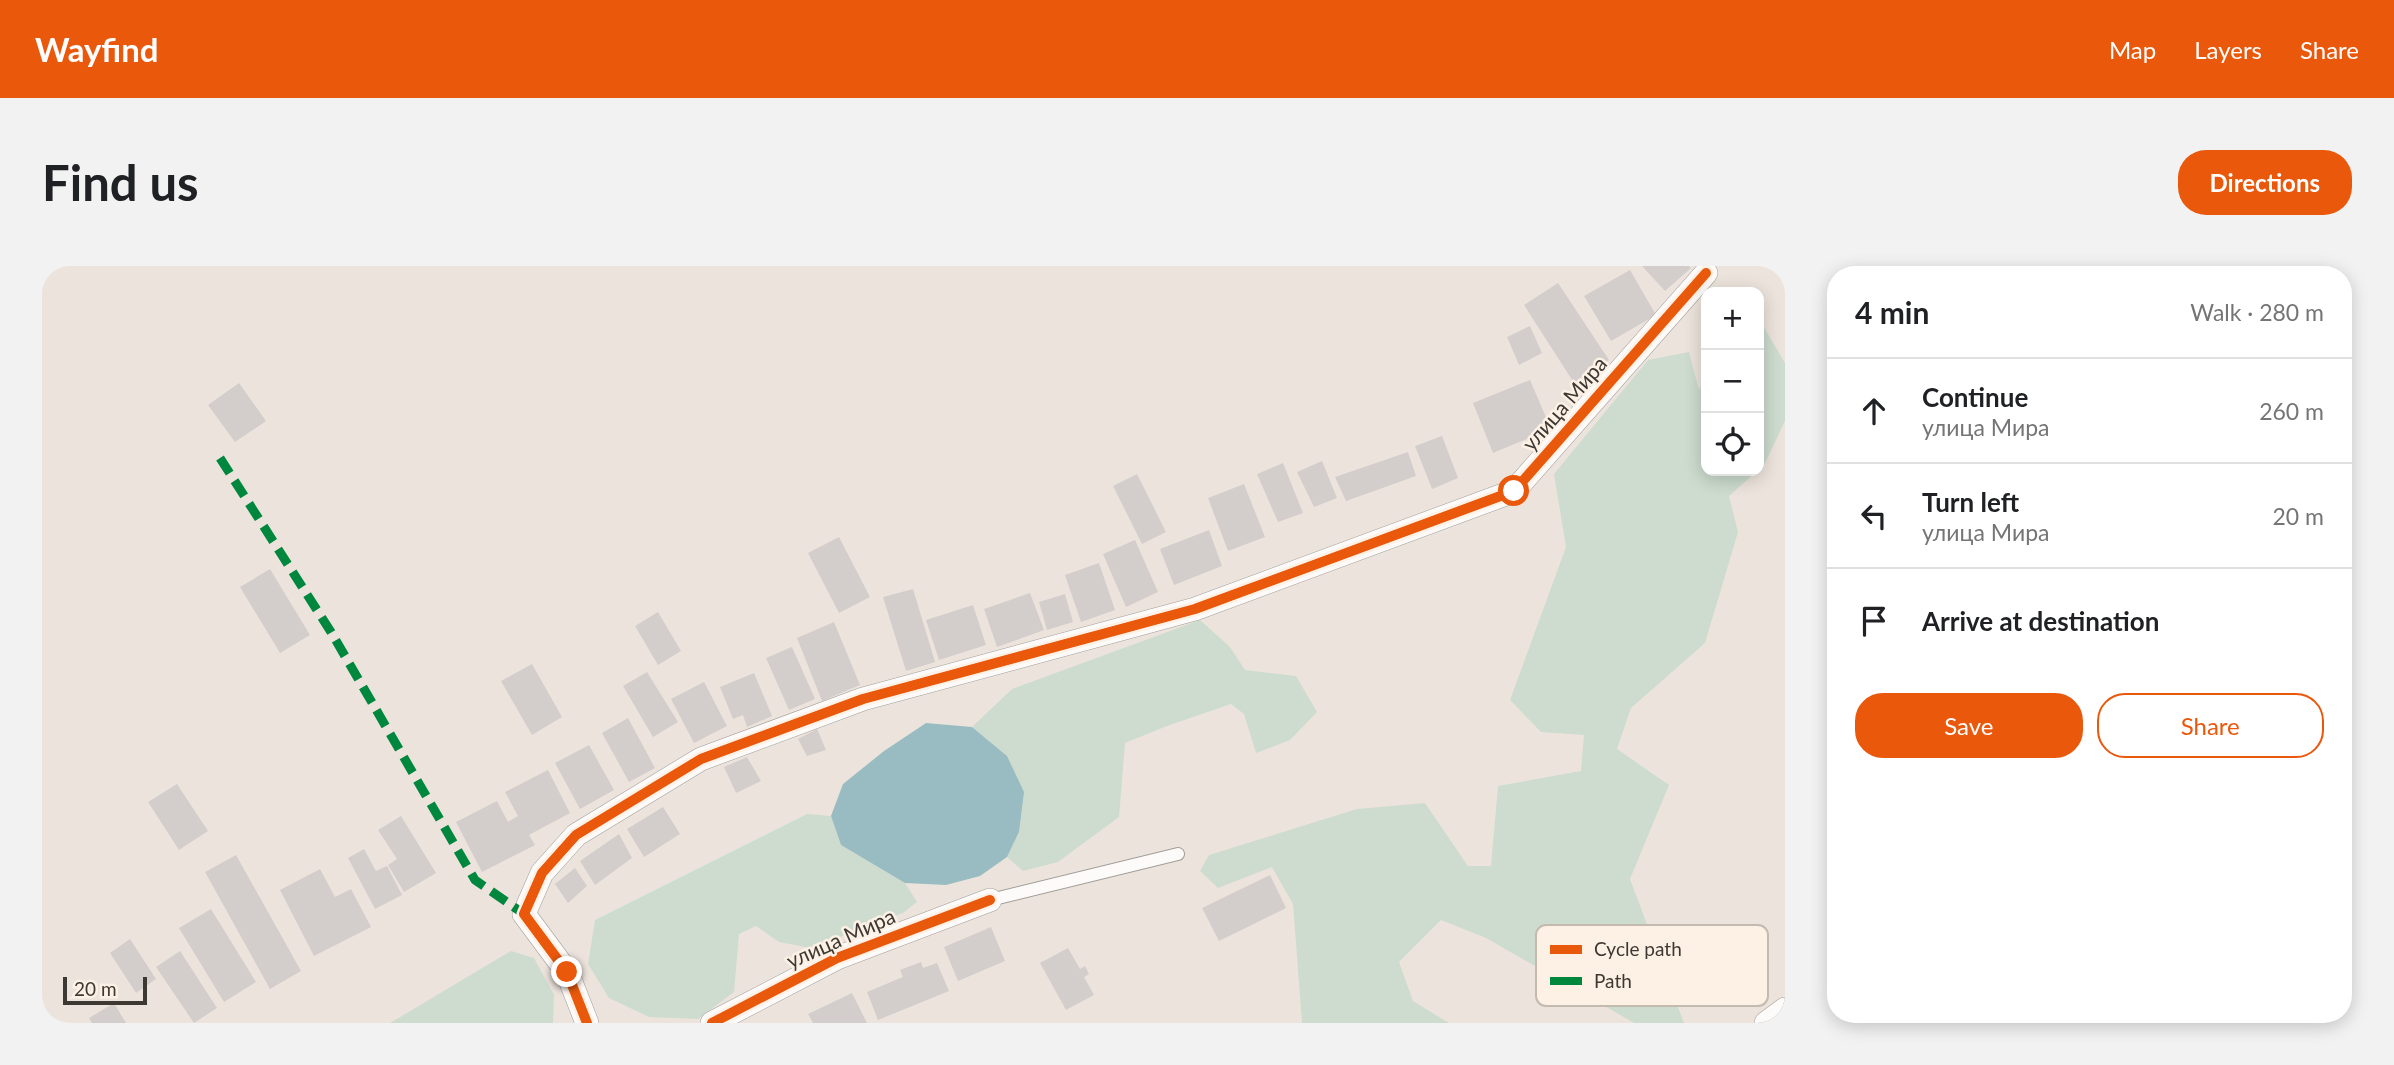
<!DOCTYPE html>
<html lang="en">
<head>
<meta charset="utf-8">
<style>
  body { margin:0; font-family:Lato,sans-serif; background:#f2f2f2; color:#202124 }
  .controls { position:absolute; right:21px; top:21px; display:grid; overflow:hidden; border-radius:14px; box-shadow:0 4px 18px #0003 }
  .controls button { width:63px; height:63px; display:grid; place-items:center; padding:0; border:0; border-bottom:2px solid #e0e0e0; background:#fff; color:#202124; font:35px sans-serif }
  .scale { position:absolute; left:21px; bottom:18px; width:84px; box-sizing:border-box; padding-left:7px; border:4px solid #3d3832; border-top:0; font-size:19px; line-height:24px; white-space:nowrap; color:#3d3832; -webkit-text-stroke:5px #fdf1e6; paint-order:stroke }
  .stop { position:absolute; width:21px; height:21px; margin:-16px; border:5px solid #ea580c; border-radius:50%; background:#fff }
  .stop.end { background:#ea580c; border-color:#fff; box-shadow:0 2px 7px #0008 }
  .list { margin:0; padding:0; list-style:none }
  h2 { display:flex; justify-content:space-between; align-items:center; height:91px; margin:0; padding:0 28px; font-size:30px }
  h2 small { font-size:23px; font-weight:400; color:#757577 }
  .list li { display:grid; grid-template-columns:46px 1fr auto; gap:21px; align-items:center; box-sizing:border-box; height:105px; padding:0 28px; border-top:2px solid #e0e0e0 }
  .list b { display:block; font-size:26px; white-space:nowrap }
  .list p { margin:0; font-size:23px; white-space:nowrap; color:#757577 }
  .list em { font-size:23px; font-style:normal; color:#757577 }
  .actions { display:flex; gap:14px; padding:21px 28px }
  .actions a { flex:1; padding:16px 0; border:2px solid #ea580c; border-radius:28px; text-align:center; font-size:24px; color:#ea580c }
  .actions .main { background:#ea580c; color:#fff }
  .icon { flex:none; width:38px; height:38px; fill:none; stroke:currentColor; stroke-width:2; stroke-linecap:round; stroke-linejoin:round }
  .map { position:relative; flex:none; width:1743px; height:757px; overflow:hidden; border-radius:28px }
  header { display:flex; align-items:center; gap:42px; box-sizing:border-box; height:98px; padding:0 35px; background:#ea580c; color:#fff }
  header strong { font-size:33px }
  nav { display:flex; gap:38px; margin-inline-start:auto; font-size:24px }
  .intro { display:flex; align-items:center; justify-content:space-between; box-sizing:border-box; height:168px; padding:0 42px }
  h1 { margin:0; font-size:49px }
  .button { padding:18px 32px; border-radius:28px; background:#ea580c; color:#fff; font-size:24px; font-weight:700 }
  main { display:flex; gap:42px; padding:0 42px }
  aside { flex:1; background:#fff; border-radius:28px; box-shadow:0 4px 18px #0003 }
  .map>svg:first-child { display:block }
</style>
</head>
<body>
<header>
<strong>Wayfind</strong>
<nav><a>Map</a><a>Layers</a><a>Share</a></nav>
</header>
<div class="intro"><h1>Find us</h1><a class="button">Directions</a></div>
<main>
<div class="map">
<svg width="1743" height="757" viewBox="0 0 1743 757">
  <rect width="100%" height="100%" fill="#ece4dc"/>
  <path fill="#cddcce" d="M1717 53 1743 97V155L1723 197 1717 203Z
    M1647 86 1657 124 1664 112V205H1715L1687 230 1696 266 1663 377 1589 442 1575 483 1627 519 1588 613 1642 757H1592L1444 672 1399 654 1357 696 1371 735 1407 757H1260L1251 638 1230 601 1176 622 1158 605 1167 589 1315 543 1383 537 1426 600H1449L1456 520 1539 505 1542 469 1499 466 1468 434 1524 281 1512 208 1606 94Z
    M1158 354 1188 381 1203 404 1254 410 1275 446 1248 474 1214 487 1202 448 1189 438 1125 460 1083 477 1077 551 1016 596 981 605 965 591 977 566 965 490 930 461 970 423Z
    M765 548 789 550 799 579 863 617 875 636 861 647 769 682 737 676 714 660 697 668 692 726 656 753 607 751 567 732 546 698 553 654Z
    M469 685 492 692 512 729 511 757H348Z"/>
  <path fill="#98bcc1" d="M884 457 930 461 965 490 982 526 977 566 965 591 938 610 904 619 863 617 799 579 789 550 801 518 842 485Z"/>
  <path fill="#d3cdcb" d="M1600 0H1647L1649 2 1623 25Z
    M1588 4 1614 49 1569 75 1542 30Z
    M1516 17 1567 94 1532 117 1482 39Z
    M1488 60 1500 87 1477 99 1465 71Z
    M1488 114 1509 163 1451 187 1431 137Z
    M197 117 224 155 193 176 166 139Z
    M1400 170 1416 212 1390 223 1373 180Z
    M1366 186 1374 210 1304 235 1293 211Z
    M1280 195 1295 232 1272 241 1255 206Z
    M1241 197 1261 247 1236 256 1215 208Z
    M1095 208 1124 266 1100 278 1071 220Z
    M1202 218 1223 271 1186 285 1166 232Z
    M1167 264 1180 300 1132 319 1118 283Z
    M797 271 828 331 797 347 766 287Z
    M1093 274 1116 326 1084 341 1061 288Z
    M1057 297 1073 344 1039 356 1023 309Z
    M228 303 268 369 238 387 198 321Z
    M871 323 893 396 864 405 841 331Z
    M988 327 1002 364 955 381 942 343Z
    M1023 328 1031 356 1005 364 997 336Z
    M931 339 944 379 897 394 884 354Z
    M616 346 639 385 616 399 593 360Z
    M792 356 818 419 780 435 755 372Z
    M750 381 773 433 747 444 724 392Z
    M490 398 520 451 490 469 459 415Z
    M605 406 636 456 611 471 581 420Z
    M712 407 730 450 705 461 701 449 691 453 678 421Z
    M662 416 685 460 652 477 629 433Z
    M586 452 613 502 587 516 560 467Z
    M775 463 784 484 765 490 756 473Z
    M547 479 572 524 538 543 513 497Z
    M705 491 719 515 694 527 682 501Z
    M506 504 528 547 487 569 493 579 440 606 414 556 455 535 466 556 476 550 463 526Z
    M135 518 166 565 137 584 106 536Z
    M621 541 638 568 602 591 585 563Z
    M359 550 394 607 362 626 346 599 355 593 336 564Z
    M577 568 590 592 553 619 538 595Z
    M322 583 334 605 345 600 360 629 333 643 306 592Z
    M194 589 259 705 228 723 163 606Z
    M533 602 545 620 526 637 513 618Z
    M278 603 293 631 309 623 329 661 272 690 238 624Z
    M1228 609 1244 642 1177 675 1160 642Z
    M169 643 214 716 182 736 137 662Z
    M949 661 963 695 916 715 902 681Z
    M88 673 114 713 94 727 68 687Z
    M1026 682 1038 703 1043 700 1047 708 1042 711 1052 729 1024 744 998 697Z
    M138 685 175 742 152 757 114 701Z
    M879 696 881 702 895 697 907 725 836 754 825 726 861 711 858 704Z
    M810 727 825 757H771L766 748Z
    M72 737 84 757H50L47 752Z"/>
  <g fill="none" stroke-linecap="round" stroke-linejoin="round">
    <g stroke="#a39d97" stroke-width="14">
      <path id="service" d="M948 634 1136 588"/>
    </g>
    <g stroke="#a39d97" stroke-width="24">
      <path id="minor" d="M545 757 525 706 482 648 500 607 534 569 659 493 821 433 1153 343 1472 225 1664 7
        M670 757 795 692 948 634
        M1724 757 1743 743"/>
    </g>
    <use href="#service" stroke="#fcfbfa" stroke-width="12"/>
    <use href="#minor" stroke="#fcfbfa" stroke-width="23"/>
    <path stroke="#00873e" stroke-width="9" stroke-dasharray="18 9" stroke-linecap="butt" d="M178 192 289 366 433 614 482 648"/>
    <g stroke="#fdf1e6" stroke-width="15">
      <path id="cycleway" d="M545 757 525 706 482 648 500 607 534 569 659 493 821 433 1153 343 1472 225 1664 7
        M670 757 795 692 948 634"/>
    </g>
    <use href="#cycleway" stroke="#e8590c" stroke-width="10"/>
  </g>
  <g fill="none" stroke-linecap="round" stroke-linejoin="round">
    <path stroke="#ea580c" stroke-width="9" d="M525 706 482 648 500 607 534 569 659 493 821 433 1153 343 1472 225"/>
  </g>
  <g text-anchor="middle" stroke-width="5" stroke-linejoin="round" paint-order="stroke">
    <g font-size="21" fill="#3d3832" stroke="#fdf1e6">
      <text transform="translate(1523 138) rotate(-49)" y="7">улица Мира</text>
      <text transform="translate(799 673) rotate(-24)" y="7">улица Мира</text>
    </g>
  </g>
  <rect x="1494" y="659" width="232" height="81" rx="10" fill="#fdf1e6" stroke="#c3bab0" stroke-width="2"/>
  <rect x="1508" y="679" width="32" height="9" fill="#e8590c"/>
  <rect x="1508" y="711" width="32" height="8" fill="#00873e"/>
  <g font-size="19" fill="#3d3832">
    <text x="1552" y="690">Cycle path</text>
    <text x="1552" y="722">Path</text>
  </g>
</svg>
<div class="controls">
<button>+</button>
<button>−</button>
<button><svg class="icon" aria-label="locate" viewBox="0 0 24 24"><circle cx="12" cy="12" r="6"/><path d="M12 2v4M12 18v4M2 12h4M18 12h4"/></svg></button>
</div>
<div class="scale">20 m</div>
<div class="stop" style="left:1472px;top:225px"></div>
<div class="stop end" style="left:525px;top:706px"></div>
</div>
<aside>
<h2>4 min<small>Walk · 280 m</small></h2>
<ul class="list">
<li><svg class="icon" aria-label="ahead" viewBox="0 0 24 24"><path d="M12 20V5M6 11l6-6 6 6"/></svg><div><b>Continue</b><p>улица Мира</p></div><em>260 m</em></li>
<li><svg class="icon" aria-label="left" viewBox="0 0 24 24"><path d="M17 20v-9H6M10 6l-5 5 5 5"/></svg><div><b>Turn left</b><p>улица Мира</p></div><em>20 m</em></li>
<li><svg class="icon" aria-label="arrive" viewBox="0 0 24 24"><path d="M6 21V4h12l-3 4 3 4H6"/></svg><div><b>Arrive at destination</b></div></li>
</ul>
<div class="actions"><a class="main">Save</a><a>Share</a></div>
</aside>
</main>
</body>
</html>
